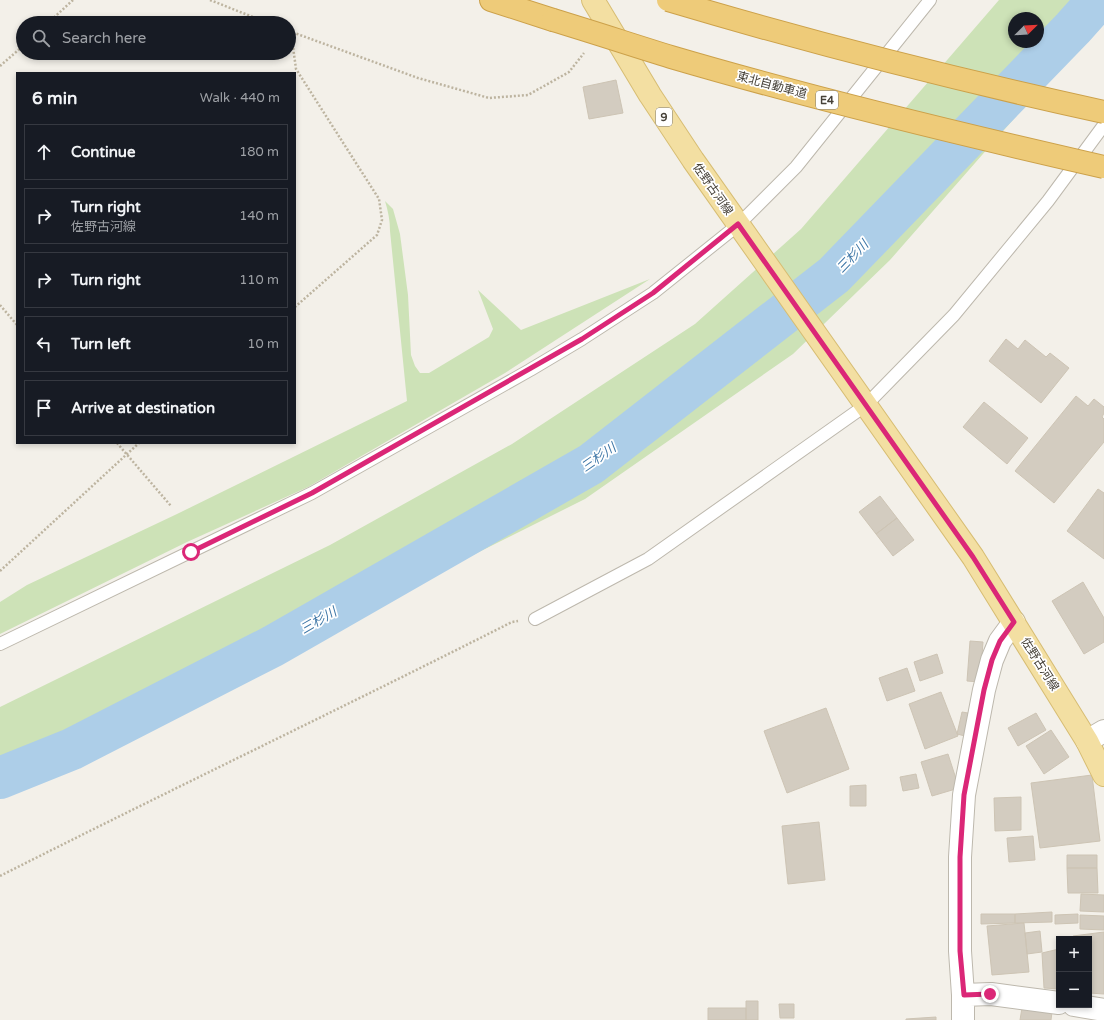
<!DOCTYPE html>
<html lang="en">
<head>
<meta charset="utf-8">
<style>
  body { margin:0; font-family:"Varela Round","Noto Sans JP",sans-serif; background:#20242c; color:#f1f3f6 }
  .controls { position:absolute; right:12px; bottom:12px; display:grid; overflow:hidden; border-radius:0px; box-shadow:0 2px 6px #0003 }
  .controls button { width:36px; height:36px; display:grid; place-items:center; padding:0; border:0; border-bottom:1px solid #363941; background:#171b24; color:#f1f3f6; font:20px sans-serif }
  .compass { position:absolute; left:1008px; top:12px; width:36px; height:36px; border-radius:50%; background:#171b24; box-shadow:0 2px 6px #0003; rotate:66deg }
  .stop { position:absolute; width:12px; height:12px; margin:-9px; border:3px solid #db2777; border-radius:50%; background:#fff }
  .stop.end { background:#db2777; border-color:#fff; box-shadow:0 1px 4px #0008 }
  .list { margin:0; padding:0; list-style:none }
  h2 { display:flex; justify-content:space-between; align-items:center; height:52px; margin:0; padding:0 16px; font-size:17px }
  h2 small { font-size:13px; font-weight:400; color:#9ea1a6 }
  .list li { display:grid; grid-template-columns:26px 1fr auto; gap:12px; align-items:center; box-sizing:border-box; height:56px; margin:0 8px 8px; padding:0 8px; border:1px solid #363941; border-radius:0px }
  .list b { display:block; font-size:15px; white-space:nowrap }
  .list p { margin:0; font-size:13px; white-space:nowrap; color:#9ea1a6 }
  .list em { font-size:13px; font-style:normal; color:#9ea1a6 }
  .icon { flex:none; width:22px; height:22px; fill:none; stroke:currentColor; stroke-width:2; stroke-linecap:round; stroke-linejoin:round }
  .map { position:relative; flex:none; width:1104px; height:1020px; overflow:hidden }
  .search { position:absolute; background:#171b24; box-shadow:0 2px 6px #0003; left:16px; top:16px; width:280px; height:44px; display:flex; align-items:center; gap:10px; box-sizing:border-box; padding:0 14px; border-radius:22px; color:#9ea1a6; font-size:15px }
  .panel { position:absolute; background:#171b24; box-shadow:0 2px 6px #0003; left:16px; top:72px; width:280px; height:372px; border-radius:0px }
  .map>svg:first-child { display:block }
</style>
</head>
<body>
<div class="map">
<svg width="1104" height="1020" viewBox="0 0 1104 1020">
  <rect width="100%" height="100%" fill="#f3f0e9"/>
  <path fill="#cde2b7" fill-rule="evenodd" d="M999 0H1104V16L890 260 793 354 585 499 0 791V707L330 545 512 444 695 324 801 229ZM1014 18H1038V42H1014Z
    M385 201 393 209 400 234 408 295 411 355 415 366 420 373H429L489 337 493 329 478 290 521 330 650 279 505 373 308 487 187 542 0 634V602L27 585 177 514 407 401 390 231C390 220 388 211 385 201Z"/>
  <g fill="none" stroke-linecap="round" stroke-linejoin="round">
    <path stroke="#adcee8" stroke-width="42" d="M0 778 72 749 273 646 591 464 834 275 1073 28 1098 0"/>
  </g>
  <path fill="#d3ccc0" stroke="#cdc4b4" d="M616 80 623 113 589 119 583 87Z
    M1006 339 1018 349 1025 340 1046 357 1050 353 1069 368 1041 403 989 361Z
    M1076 396 1088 406 1094 399 1104 407V413L1102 417 1104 419V442L1054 503 1015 471Z
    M984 402 1028 438 1007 464 963 427Z
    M1098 489 1104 493V559L1067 531Z
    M880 496 897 518 876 534 859 512Z
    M897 518 914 540 893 556 876 534Z
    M1083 582 1104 618V642L1084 654 1052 601Z
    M970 641 983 642 980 682 967 681Z
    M937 654 943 673 920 681 914 662Z
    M907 668 915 691 887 701 879 678Z
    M941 692 958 736 925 749 909 704Z
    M826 708 849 769 787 793 764 731Z
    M962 712 974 714 969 737 957 734Z
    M1036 713 1046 730 1018 746 1008 728Z
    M1051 730 1069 757 1044 774 1026 746Z
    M948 754 959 788 932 796 921 762Z
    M916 774 919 788 903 791 900 777Z
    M1092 775 1100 841 1040 848 1031 783Z
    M866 785V806H850V786Z
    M1021 797V830L995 831 994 798Z
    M819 822 825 880 788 884 782 826Z
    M1033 836 1035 860 1009 862 1007 838Z
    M1067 855H1097V868H1067Z
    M1067 868H1097L1098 893H1068Z
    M1081 894 1104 895V912L1080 911Z
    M1052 912V922L1015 923V914Z
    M981 914H1015V923L981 924Z
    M1078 914V923L1055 924V915Z
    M1080 915 1104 916V930L1080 929Z
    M1024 923 1029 972 992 975 987 926Z
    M1040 931 1042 952 1027 954 1025 933Z
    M1104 932V994L1089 993V939H1072L1073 936Z
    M1059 949V989L1044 988 1042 953Z
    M746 1001H758V1020H746Z
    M779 1004H794V1018H780Z
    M708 1008H746V1020H708Z
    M1022 1008 1052 1012 1051 1020H1020Z
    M936 1017V1020H906V1019Z"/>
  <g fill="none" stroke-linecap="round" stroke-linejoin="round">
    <g stroke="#bdb8ad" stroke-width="14">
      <path id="service" d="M535 619 648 559 866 405 954 315 1048 201 1104 125
        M0 644 312 493 530 370 582 339 653 293 738 225 796 167 930 0"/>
    </g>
    <g stroke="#bdb8ad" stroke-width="24">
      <path id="minor" d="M1087 741 1104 731
        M963 995 991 994 1059 1003
        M1074 1005 1104 1010
        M963 1020V995L960 951V857L964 795 984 690 992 660 1000 641 1014 622"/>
    </g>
    <g stroke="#d7bd73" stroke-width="24">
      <path id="primary" d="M593 0 650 95 693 160 973 557 1087 741 1104 775"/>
    </g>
    <g stroke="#cca14a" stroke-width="24">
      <path id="motorway" d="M491 0 553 20"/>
    </g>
    <path stroke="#bdb4a0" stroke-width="2.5" stroke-dasharray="2 2" stroke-linecap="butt" d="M210 0 268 23
      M48 23 73 0
      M289 31 418 78 489 98 528 95 569 72 584 53
      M291 32 296 69 379 199 382 220 377 235 295 307
      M0 66 23 46
      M0 305 17 325
      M117 443 171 506
      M0 571 139 443
      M0 876C170 790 342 708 512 622L518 621"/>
    <use href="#service" stroke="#fff" stroke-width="12"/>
    <use href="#minor" stroke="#fff" stroke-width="22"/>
    <use href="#primary" stroke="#f3dfa2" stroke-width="22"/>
    <use href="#motorway" stroke="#eecb79" stroke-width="22"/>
    <g stroke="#cca14a" stroke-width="24" stroke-linecap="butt">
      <path id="motorway-bridge" d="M668 0C812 43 958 80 1104 112
        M553 20C593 32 632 45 671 57 814 99 959 134 1104 167"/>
    </g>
    <use href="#motorway-bridge" stroke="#eecb79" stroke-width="22"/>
  </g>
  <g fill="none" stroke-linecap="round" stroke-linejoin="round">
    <path stroke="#db2777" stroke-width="5" d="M191 552 312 493 582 339 653 293 738 224 973 557 1014 622 1000 641 992 660 984 690 964 795 960 857V951L964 995 990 994"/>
  </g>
  <g text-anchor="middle" stroke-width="3.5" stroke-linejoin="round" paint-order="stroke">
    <g fill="#fff" stroke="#7e7a74" stroke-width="1">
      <rect x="816" y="91" width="22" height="18" rx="3"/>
      <rect x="656" y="108" width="16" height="18" rx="3"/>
    </g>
    <g font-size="11" font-weight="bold" fill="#464138">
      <text x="827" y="104">E4</text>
      <text x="664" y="121">9</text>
    </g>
    <g font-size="12" fill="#464138" stroke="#fff">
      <text transform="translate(772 85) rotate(15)" y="4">東北自動車道</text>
      <text transform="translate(713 189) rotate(55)" y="4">佐野古河線</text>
      <text transform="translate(1040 664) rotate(58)" y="4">佐野古河線</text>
    </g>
    <g font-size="13" font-style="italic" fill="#3d76a6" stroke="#fff">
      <text transform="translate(852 256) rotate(-46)" y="5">三杉川</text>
      <text transform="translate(598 457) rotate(-35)" y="5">三杉川</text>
      <text transform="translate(318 620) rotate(-30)" y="5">三杉川</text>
    </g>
  </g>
</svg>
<div class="controls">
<button>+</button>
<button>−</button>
</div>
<svg class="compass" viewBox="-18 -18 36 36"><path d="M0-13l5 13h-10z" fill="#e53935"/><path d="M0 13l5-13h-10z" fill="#9ea1a6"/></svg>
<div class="stop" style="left:191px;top:552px"></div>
<div class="stop end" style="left:990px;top:994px"></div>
<div class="search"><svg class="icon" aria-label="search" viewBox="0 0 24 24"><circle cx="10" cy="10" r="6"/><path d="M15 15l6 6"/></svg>Search here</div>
<section class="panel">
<h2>6 min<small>Walk · 440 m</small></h2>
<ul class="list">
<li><svg class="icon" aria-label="ahead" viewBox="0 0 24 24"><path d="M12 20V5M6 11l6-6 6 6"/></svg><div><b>Continue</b></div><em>180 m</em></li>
<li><svg class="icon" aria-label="right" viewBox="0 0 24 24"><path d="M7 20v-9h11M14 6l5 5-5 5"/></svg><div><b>Turn right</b><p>佐野古河線</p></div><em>140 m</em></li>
<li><svg class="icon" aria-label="right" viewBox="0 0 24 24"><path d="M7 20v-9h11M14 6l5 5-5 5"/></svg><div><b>Turn right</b></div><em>110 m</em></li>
<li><svg class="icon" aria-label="left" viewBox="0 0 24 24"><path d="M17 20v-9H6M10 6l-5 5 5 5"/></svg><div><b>Turn left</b></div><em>10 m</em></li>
<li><svg class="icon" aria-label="arrive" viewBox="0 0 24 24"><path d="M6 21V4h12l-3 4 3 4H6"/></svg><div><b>Arrive at destination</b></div></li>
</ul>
</section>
</div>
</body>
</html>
